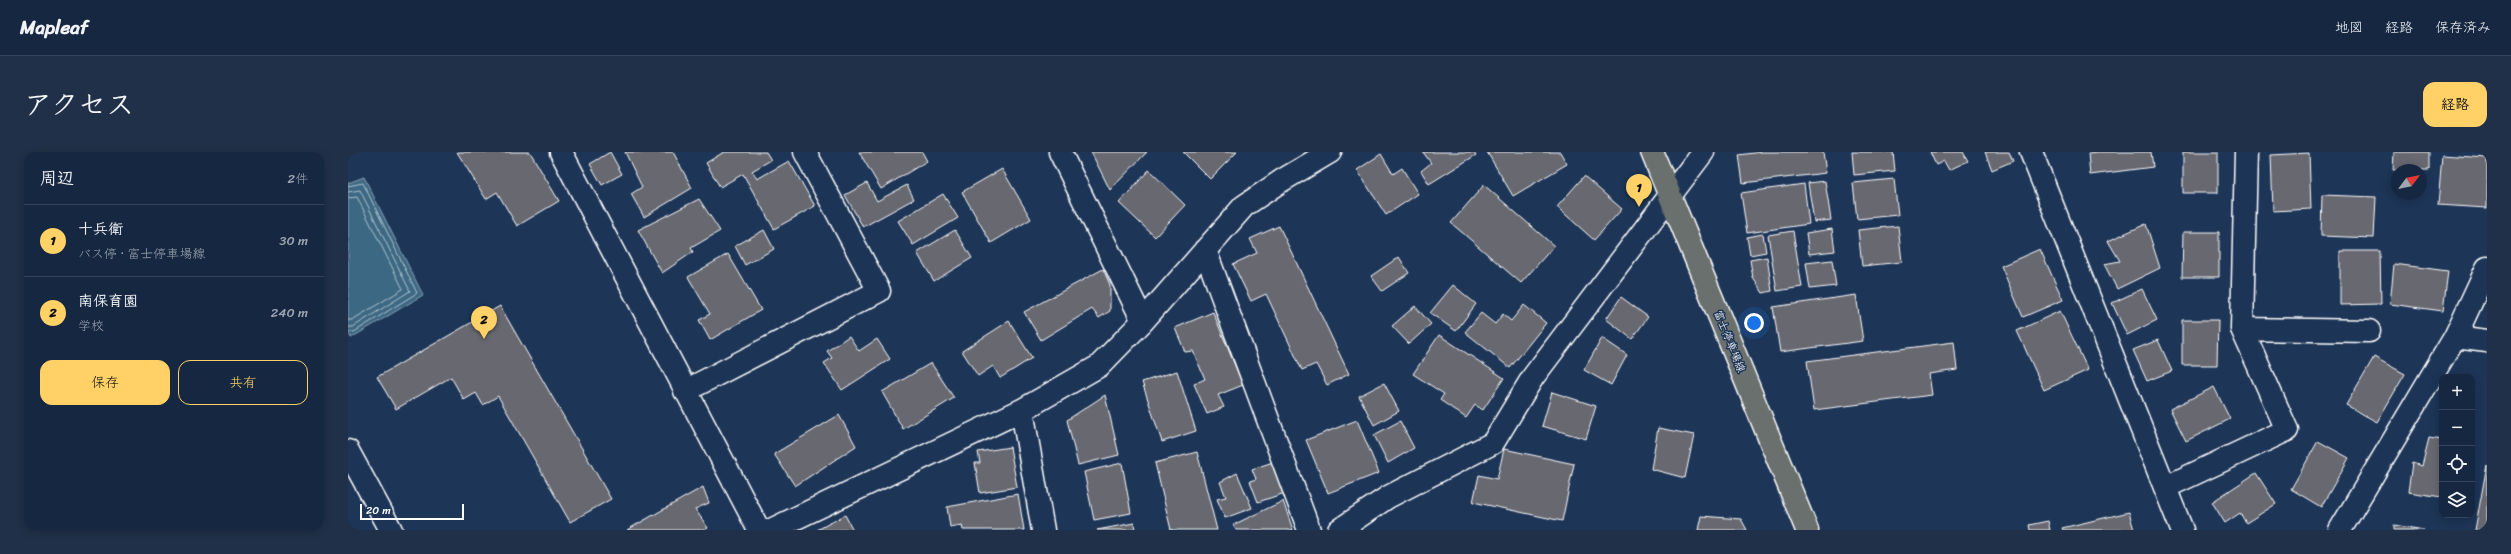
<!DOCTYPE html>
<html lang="ja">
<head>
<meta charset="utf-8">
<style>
  body { margin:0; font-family:Sriracha,"Klee One",sans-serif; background:#1f3048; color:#f1f3f6 }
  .controls { position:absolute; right:12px; bottom:12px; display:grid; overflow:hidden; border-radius:8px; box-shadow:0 2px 10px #0003 }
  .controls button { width:36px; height:36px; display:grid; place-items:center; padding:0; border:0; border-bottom:1px solid #35445a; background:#162841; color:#f1f3f6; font:20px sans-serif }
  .compass { position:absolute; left:2043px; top:12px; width:36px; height:36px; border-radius:50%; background:#162841; box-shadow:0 2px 10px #0003; rotate:58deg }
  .scale { position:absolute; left:12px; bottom:10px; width:104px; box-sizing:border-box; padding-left:4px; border:2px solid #fff; border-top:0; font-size:11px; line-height:14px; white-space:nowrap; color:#fff; -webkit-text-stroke:3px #1d3557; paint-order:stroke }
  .you { position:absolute; left:1406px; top:171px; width:14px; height:14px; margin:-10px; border:3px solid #fff; border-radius:50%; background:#1a73e8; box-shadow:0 0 0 6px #1a73e833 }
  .badge { display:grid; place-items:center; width:26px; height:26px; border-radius:50%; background:#ffd166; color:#111; font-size:13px; font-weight:700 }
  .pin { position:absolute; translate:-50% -33px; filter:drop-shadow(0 1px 2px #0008) }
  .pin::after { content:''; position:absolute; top:21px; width:14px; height:12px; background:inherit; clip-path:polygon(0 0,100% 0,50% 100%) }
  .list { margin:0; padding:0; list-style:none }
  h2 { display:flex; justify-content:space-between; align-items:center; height:52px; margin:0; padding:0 16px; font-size:17px }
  h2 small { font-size:13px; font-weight:400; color:#9ea6b1 }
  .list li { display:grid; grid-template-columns:26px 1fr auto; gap:12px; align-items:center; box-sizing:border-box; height:72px; padding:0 16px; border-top:1px solid #35445a }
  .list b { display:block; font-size:15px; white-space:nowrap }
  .list p { margin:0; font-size:13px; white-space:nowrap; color:#9ea6b1 }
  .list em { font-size:13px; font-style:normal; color:#9ea6b1 }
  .actions { display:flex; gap:8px; padding:12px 16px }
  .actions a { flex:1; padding:9px 0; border:1px solid #ffd166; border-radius:12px; text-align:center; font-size:14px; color:#ffd166 }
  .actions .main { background:#ffd166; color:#111 }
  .icon { flex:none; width:22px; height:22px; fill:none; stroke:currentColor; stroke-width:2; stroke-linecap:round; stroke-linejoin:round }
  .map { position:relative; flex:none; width:2139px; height:378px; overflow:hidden; border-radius:12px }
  header { display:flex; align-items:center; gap:24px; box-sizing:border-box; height:56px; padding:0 20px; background:#162841; border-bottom:1px solid #35445a }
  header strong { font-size:19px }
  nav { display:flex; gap:22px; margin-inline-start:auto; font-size:14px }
  .intro { display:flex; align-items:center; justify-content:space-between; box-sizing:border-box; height:96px; padding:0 24px }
  h1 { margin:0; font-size:28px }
  .button { padding:10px 18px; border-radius:12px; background:#ffd166; color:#111; font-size:14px; font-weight:700 }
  main { display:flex; gap:24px; padding:0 24px }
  aside { flex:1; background:#162841; border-radius:12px; box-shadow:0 2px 10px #0003 }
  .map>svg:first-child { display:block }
</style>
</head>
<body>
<header>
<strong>Mapleaf</strong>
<nav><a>地図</a><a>経路</a><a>保存済み</a></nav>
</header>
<div class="intro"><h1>アクセス</h1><a class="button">経路</a></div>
<main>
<aside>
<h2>周辺<small>2件</small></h2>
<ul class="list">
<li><span class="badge">1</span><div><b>十兵衛</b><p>バス停 · 富士停車場線</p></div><em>30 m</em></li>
<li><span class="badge">2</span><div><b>南保育園</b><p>学校</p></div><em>240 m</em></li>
</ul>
<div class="actions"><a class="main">保存</a><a>共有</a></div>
</aside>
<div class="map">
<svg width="2139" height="378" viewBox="0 0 2139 378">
  <rect width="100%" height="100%" fill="#1d3557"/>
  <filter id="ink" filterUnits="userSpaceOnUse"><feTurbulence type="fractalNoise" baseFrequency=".025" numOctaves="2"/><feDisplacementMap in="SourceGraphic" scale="8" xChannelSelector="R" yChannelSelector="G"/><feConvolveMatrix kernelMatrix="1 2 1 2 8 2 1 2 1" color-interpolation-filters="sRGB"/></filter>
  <g filter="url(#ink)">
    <path fill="#3d6883" stroke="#8ba4b5" d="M16 25 75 143 3 186 0 180V31Z"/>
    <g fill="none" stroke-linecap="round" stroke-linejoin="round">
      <path stroke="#b1c3cd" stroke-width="1" d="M0 34 15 31 69 141 6 180H0
        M0 40 12 38 62 139 5 175H0
        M0 46 9 45 55 137 4 168H0"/>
    </g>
    <path fill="#676871" stroke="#fff" d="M109 0H182L211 49 169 74 149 40 138 47Z
      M262 0 274 22 254 33 242 12Z
      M277 0H325L344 36 296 65 283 42 294 35Z
      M376 0H418L423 8 404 19 409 27 441 9 467 54 426 77 395 22 372 35 358 11Z
      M511 0H574L579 9 533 37Z
      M743 0H799L762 38Z
      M835 0H889L862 27Z
      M1075 0H1126L1128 3 1081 32 1073 19 1083 11Z
      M1139 0H1212L1219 12 1165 44Z
      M1414 0H1475L1478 21 1395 31 1391 3Z
      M1504 0H1545L1547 19 1506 23Z
      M1582 0H1615L1620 9 1601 18 1596 9 1588 13Z
      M1637 0H1661L1665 9 1644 18Z
      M1750 0H1803L1805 15 1742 23 1740 1Z
      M1835 0H1870V41H1835Z
      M2046 0H2081V18H2045Z
      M1961 1 1963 57 1925 59 1923 3Z
      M1033 2 1045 22 1054 16 1070 42 1038 63 1009 18Z
      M2094 3 2139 6V56L2090 53Z
      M654 17 683 67 643 91 614 40Z
      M801 18 837 53 807 85 771 51Z
      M1236 24 1274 57 1246 88 1209 55Z
      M1546 27 1550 63 1509 67 1505 31Z
      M1477 29 1483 68 1466 70 1460 31Z
      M519 31 529 49 559 33 566 47 515 75 497 43Z
      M1456 32 1461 72 1399 81 1393 41Z
      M1136 33 1206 94 1173 131 1103 71Z
      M595 42 610 66 565 93 550 69Z
      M1974 43 2028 45 2026 86 1973 84Z
      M351 47 372 79 343 96 345 100 314 121 290 78Z
      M1798 72 1812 116 1769 137 1756 112 1772 109 1760 89Z
      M931 74 1001 222 979 233 968 212 954 218 918 142 903 149 885 112 909 101 902 87Z
      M1550 74 1554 110 1514 114 1510 78Z
      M1484 77 1487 99 1461 102 1458 81Z
      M416 78 426 97 397 113 387 94Z
      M607 78 624 106 586 129 569 101Z
      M1445 79 1454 135 1429 139 1420 83Z
      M1835 80H1871V125H1834Z
      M1415 82 1418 100 1402 103 1399 85Z
      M1692 97 1715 148 1675 165 1653 114Z
      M1992 99H2032L2033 152 1992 153Z
      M380 102 413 158 362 188 351 168 362 162 340 125Z
      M1051 105 1061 121 1034 139 1023 124Z
      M1419 105 1424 139 1415 141 1405 126 1402 108Z
      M1484 108 1488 134 1462 137 1458 111Z
      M2046 112 2100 119 2095 159 2042 152Z
      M755 117 762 133V159L751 166 744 157 693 188 676 160Z
      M1105 133 1128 152 1108 179 1082 161Z
      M1794 137 1809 168 1779 183 1764 151Z
      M1508 143 1515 189 1432 200 1425 155Z
      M1273 145 1300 165 1284 187 1258 167Z
      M1176 153 1198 171 1162 216 1117 180 1133 161 1147 172 1155 162 1163 169Z
      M152 154 263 347 222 370 150 244 135 253 128 241 116 248 103 225 48 257 29 225Z
      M1067 154 1083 172 1061 192 1044 174Z
      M1712 159 1740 218 1696 238 1669 179Z
      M865 160 895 233 870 243 876 255 859 262 846 232 857 227 845 199 837 200 827 176Z
      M1834 168H1870L1869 213H1834Z
      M661 169 684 206 652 226 645 214 630 224 614 199Z
      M1091 183 1156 226 1135 258 1127 253 1118 266 1092 248 1096 242 1065 222Z
      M501 184 511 199 529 187 542 207 494 238 476 211 484 206 479 199Z
      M1254 186 1279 203 1263 233 1236 218Z
      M1810 188 1824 219 1799 229 1785 198Z
      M1606 190 1609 218 1581 222 1584 243 1466 258 1459 209Z
      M2026 205 2057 222 2029 270 1998 253Z
      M583 211 606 246 555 277 534 240Z
      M829 219 848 279 814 290 794 230Z
      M1036 231 1051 259 1026 273 1011 244Z
      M1866 235 1882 267 1838 289 1822 257Z
      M1204 240 1248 254 1238 287 1194 274Z
      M757 243 771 303 730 313 719 268Z
      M491 263 508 294 447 334 426 302Z
      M1009 268 1031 321 980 341 958 288Z
      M1052 269 1066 296 1040 311 1026 283Z
      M1310 276 1346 283 1337 326 1303 317Z
      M2081 286 2094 288V345L2060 340 2064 311 2074 314Z
      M1970 289 2001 306 1973 355 1943 337Z
      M662 295 669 335 632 341 627 311H632L630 300Z
      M1156 297 1226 312 1214 369 1125 350 1131 323 1149 327Z
      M849 300 869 378H823L807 311Z
      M925 310 937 341 910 350 902 329 908 327 904 317Z
      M774 311 783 361 746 368 736 320Z
      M2139 313V378H2127Z
      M889 321 904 356 877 366 869 347 878 345 872 330Z
      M1908 321 1928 352 1898 371 1892 361 1877 371 1864 350Z
      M355 335 361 351 347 357 360 376 356 378H279Z
      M670 342 676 378H615L614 373 602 375 599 355Z
      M935 349 945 378H888L885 373Z
      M1781 360 1786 378H1715L1714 376Z
      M497 363 505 378H469Z
      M1353 364 1393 367 1399 378H1350Z
      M1700 369 1702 378H1682L1681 373Z
      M786 371 787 378H749Z
      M2046 373 2076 378H2046Z"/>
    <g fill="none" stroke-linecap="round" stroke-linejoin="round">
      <g stroke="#fff" stroke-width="25">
        <path id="minor" d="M213 0 411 378
          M712 0 795 169
          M1683 0 1834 378
          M857 98 961 378
          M1894 177 2021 179
          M2107 185 2139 189
          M337 239 531 139 457 0
          M674 258 695 378
          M0 299 43 378
          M1818 335 1939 278 1894 177 1898 0
          M423 378 674 258 751 214 795 169 896 54 933 29 982 0
          M991 378 1040 345 1145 291 1185 225 1355 0
          M1992 378 2107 185 2139 116"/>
      </g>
      <g stroke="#fff" stroke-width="25">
        <path id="major" d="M1304 0 1459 378"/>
      </g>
      <use href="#minor" stroke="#1d3557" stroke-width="22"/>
      <use href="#major" stroke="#6b706d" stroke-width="22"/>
    </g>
  </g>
  <g text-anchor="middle" stroke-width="3" stroke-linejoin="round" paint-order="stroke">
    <g font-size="11" fill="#fff" stroke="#1d3557">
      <text transform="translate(1382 189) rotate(68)" y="4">富士停車場線</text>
    </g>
  </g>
</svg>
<div class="controls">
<button>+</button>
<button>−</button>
<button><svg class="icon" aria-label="locate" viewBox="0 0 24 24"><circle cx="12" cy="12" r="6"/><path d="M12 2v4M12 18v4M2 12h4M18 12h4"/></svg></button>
<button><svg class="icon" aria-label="layers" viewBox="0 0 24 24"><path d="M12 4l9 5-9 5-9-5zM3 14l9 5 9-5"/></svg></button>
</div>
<svg class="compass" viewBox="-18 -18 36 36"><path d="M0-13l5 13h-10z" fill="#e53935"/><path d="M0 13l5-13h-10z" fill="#9ea6b1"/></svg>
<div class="scale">20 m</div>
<div class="you"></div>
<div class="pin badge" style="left:1291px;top:55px">1</div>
<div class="pin badge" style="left:136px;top:187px">2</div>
</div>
</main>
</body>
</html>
